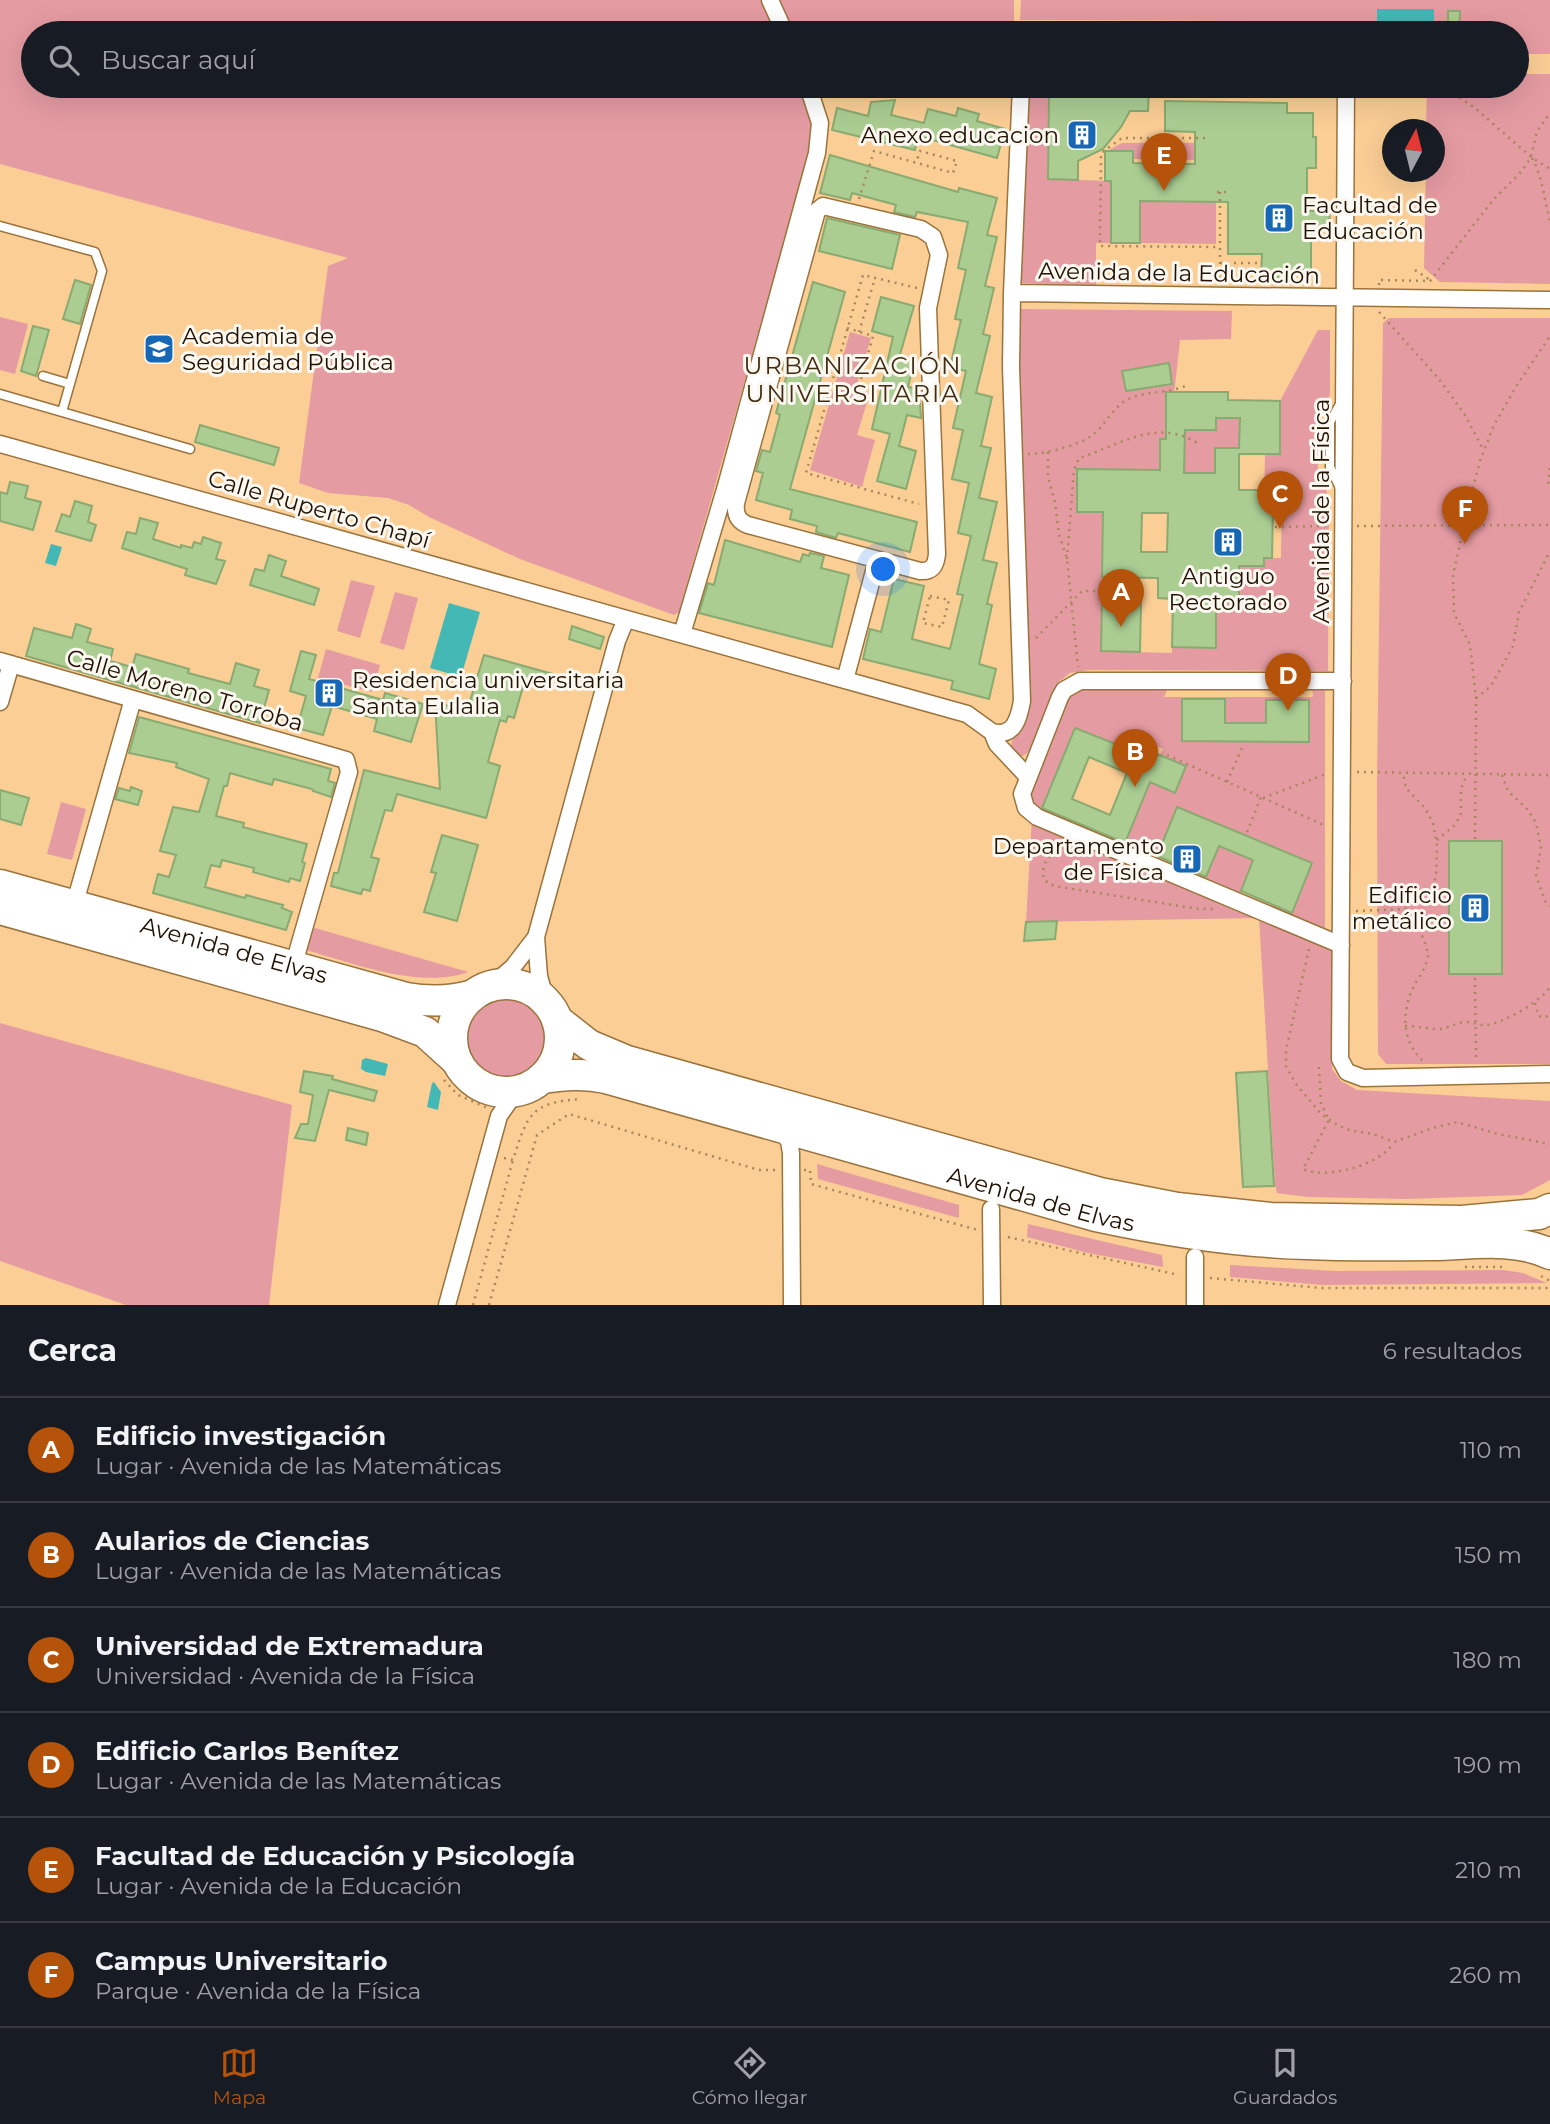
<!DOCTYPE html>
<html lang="es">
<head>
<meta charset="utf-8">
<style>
  body { margin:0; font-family:Montserrat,sans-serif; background:#242831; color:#f1f3f6 }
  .compass { position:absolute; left:1382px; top:119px; width:63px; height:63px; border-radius:50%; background:#171b24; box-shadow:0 7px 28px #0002; rotate:7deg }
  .you { position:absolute; left:884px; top:570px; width:24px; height:24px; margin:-18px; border:5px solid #fff; border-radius:50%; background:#1a73e8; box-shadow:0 0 0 10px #1a73e833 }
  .badge { display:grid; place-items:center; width:46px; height:46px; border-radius:50%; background:#b45309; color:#fff; font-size:23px; font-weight:700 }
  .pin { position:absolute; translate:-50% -58px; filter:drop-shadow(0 2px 4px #0008) }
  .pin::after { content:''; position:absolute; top:37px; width:24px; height:21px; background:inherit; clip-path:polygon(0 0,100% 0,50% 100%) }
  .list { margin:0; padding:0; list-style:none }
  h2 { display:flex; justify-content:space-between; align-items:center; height:91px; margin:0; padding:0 28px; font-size:30px }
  h2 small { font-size:23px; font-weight:400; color:#9ea1a6 }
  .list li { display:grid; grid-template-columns:46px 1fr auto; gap:21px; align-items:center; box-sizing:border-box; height:105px; padding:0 28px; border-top:2px solid #363941 }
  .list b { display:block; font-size:26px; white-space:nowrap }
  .list p { margin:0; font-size:23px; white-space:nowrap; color:#9ea1a6 }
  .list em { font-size:23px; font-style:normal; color:#9ea1a6 }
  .icon { flex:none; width:38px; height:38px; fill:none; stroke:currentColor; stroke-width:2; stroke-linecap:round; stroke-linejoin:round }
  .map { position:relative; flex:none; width:1550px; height:1305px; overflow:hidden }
  .search { position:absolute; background:#171b24; box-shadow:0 7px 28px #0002; left:21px; right:21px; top:21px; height:77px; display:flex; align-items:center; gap:18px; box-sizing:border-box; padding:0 24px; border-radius:38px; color:#9ea1a6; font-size:26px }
  .sheet { height:721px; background:#171b24 }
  nav { display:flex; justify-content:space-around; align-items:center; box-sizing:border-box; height:98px; border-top:2px solid #363941; background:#171b24; font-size:19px; color:#9ea1a6 }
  nav a { display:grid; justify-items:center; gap:4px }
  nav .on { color:#b45309 }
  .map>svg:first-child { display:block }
</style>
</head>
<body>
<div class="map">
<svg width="1550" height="1305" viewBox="0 0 1550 1305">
  <rect width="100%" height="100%" fill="#fbce95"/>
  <path fill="#e59ba2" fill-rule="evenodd" d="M0 0H761L776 33H33V86H800C811 112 814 131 808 159L679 612 674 615 520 559 429 517 409 505 388 498 328 493 299 483 328 266 348 258 0 164Z
    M777 0H1014V33H791Z
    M1021 0H1550V54H1517V33H1247V21L1020 20Z
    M1517 74H1550V284L1440 282 1424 268 1426 172H1434V130L1426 129 1427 86H1517Z
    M1028 86H1050L1048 179 1111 181V243H1096V285L1021 283Z
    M1122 143H1195V160L1133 159 1107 151Z
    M1140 201 1216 202V244L1140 243Z
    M1020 309 1232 311 1231 339 1180 340 1173 404H1166V417L1240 418 1239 448H1215V473H1184V439H1161L1160 470 1077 469V511L1103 512 1101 651 1172 653V647L1216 648V602L1239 566H1264V558H1281L1282 498H1264L1265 454H1280V401L1318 330H1330V394L1318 423V469L1329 498 1328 671 1089 670 1070 673 1058 682 1031 750 1023 756 1014 754 1011 746 1013 736 1022 728 1030 687 1021 525 1017 369Z
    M0 317 28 324 15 374 0 370Z
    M1389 318H1550V1064H1386L1378 1054 1377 781 1383 323Z
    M850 332 871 338 854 394 868 399 857 435 875 440 862 487 810 470Z
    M351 580 375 586 360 638 337 631Z
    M395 592 418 598 404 650 380 643Z
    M326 649 380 665 372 692 318 678Z
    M1169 685 1164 697H1313L1312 685 1325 686V931L1038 811 1031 804 1028 792 1066 696 1082 686ZM1182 699H1225V723H1266L1267 700H1309V741H1183ZM1075 728 1118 745 1124 732 1163 749 1160 755 1175 792 1150 782 1124 845 1041 811ZM1177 807 1312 863 1291 913 1240 893 1253 860 1219 846 1206 878 1156 857Z
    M61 802 86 809 72 860 47 854Z
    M1032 818 1332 949V1069L1341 1081 1357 1090 1550 1101V1180L1522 1195 1407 1199 1307 1197 1277 1193 1275 1185 1259 918 1026 922Z
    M308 926 468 972C418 990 351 962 302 949Z
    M464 1037a42 42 0 1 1 84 0a42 42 0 1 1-84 0Z
    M0 1023 292 1105 269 1305H126L0 1261Z
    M817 1164 959 1205V1218L818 1179Z
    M1028 1224 1162 1255 1163 1267 1088 1253 1027 1237Z
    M1230 1265 1336 1271 1503 1270 1523 1273 1547 1283 1323 1285 1230 1277Z"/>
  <path fill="#43b8b5" d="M1377 9H1434V33H1377Z
    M51 544 62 547 56 566 45 563Z
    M449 603 480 612 461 677 430 668Z
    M366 1058 388 1064 385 1076 366 1072 361 1069 362 1060Z
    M434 1082 441 1092 438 1110 427 1107 432 1083Z"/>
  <path fill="#abcd92" stroke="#89aa70" stroke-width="2" fill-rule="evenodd" d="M1448 11H1460L1459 32H1448Z
    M1059 86H1149L1148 111H1130L1121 127 1103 149 1078 161V180L1048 179 1049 97Z
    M895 100 891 115 924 123 928 109 956 116 958 108 979 114 977 121 1005 129 997 158 918 136 915 150 832 130 837 108 868 116 871 102Z
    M1165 101 1287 103V113H1313V137H1316V168H1307V211H1330L1329 226H1311V273H1294V278H1261L1262 254H1228V202L1140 201V243H1111V181H1105V151H1133V163L1195 164V132L1165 131Z
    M830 155 958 192 959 188 997 198 987 235 997 237 985 286 994 288 983 334 990 336 976 393 992 397 981 446 991 448 979 498 997 502 983 560 997 563 987 604 992 605 979 664 996 669 989 699 951 689 953 681 863 659 870 629 881 632 894 579 924 586 912 639 950 649 963 595 957 594 971 536 958 533 969 483 952 479 963 430 953 428 966 371 950 367 961 320 955 319 966 270 958 268 968 222 917 212 915 217 894 212 896 205 852 193 850 200 820 193Z
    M827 218 900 235 892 269 819 251Z
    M75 280 91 285 80 324 63 319Z
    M813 282 845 292 790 489 917 522 910 552 838 533 836 538 816 532 817 526 790 519 792 510 756 500 763 473 756 471 762 450 770 452 780 415 776 413Z
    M881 297 914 306 899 358 914 362 908 387 919 389 921 418 907 415 899 446 916 451 906 489 877 481 890 434 872 429 893 337 872 331Z
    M33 326 49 330 36 376 21 371Z
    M1169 363 1172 384 1126 391 1122 371Z
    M1166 392H1228V400L1280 401V454H1239V490H1265L1264 498H1282V509H1273L1272 558H1264V566H1239V602H1216V648L1172 647 1173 599 1158 598V578L1102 577 1103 512H1077V469L1160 470V439H1166ZM1216 418H1240L1239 448H1215V473H1184L1185 430H1216ZM1142 513H1168L1167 552H1141Z
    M200 425 279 448 274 465 195 442Z
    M10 482 28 486 25 498 41 502 33 530 0 521V492L7 494Z
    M75 501 92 506 88 522 96 525 91 541 56 531 62 514 70 517Z
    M140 518 158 523 153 539 181 548V545L192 548 194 542 201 544 203 537 221 543 216 559 225 561 216 584 185 575 187 569 122 548 127 532 136 534Z
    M725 540 800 562 803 554 809 556 810 553 824 556 821 568 849 575 832 647 699 613 708 583 714 585Z
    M269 555 286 561 281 576 319 589 314 605 250 585 255 569 264 571Z
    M1102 601 1141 602 1140 652 1101 651Z
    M76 624 91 629 87 642 113 649 110 661 132 667 136 654 189 669 188 673 230 684 236 663 259 670 254 686 269 690 260 723 26 656 34 628 72 638Z
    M572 626 604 637 600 649 569 639Z
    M301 651 316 655 309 679 383 700 385 693 423 704 411 742 374 731 377 719 332 706 323 735 297 728 306 696 290 691Z
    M484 655 553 674 550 685 525 680 514 718 508 716 506 722 500 720 488 762 500 766 487 815 486 818 397 794 392 811 385 810 371 857 379 859 370 891 363 889 361 894 331 886 334 873H338L364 770 440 789 435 702 467 711Z
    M1182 699H1225V723H1266V700H1309V742L1182 741Z
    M139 717 331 769 328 781 335 783 331 797 313 791 312 789 274 779 272 785 230 773 227 786H224L216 816 244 823 243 827 307 844 302 862 305 863 300 881 290 878 289 882 253 872 254 868 222 860 220 867 211 865 205 887 245 898 246 895 283 905 282 908 292 912 286 930 153 893 158 874 169 877 176 855 160 851 173 807 199 812 209 779 176 767 177 763 129 753Z
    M1075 728 1118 745 1121 739 1186 766 1175 793 1150 782 1125 843 1042 808ZM1089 757 1127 773 1110 815 1072 799Z
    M131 787 142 791 138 805 115 799 119 788 130 791Z
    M0 790 29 798 21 825 0 819Z
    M1177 807 1312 863 1292 913 1241 891 1253 860 1219 846 1206 877 1157 856Z
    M442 835 478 845 457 921 424 912 436 873 431 872Z
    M1449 841H1502V974H1449Z
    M1057 921 1055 939 1024 941 1026 922Z
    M304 1071 333 1076 332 1079 377 1091 374 1101 329 1090 315 1141 295 1138 301 1124H308L313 1095 300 1092Z
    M1267 1071 1274 1186 1243 1187 1236 1073Z
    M348 1128 368 1133 366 1145 346 1140Z"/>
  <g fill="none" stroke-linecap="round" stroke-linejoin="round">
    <g stroke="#9b733c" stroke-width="11">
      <path id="lane" d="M0 226 95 252 102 271 62 412
        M43 376 70 384
        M0 394 190 449
        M1340 488 1330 467V422L1340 404"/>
    </g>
    <g stroke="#9b733c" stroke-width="19">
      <path id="street" d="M770 0 785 33
        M1346 86 1340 1059 1347 1072 1363 1078 1550 1074
        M823 206 921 229 933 237 939 255 928 308 937 554C936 565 932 572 920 571L748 525C737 521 735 513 736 503L817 211Z
        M1012 293 1550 300
        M0 444 845 680 967 714 992 732 997 744 1028 777
        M682 634 726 486 817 153 820 123 808 86
        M0 661 346 760 349 772 293 967
        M845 680 877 560
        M0 702 11 664
        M992 732C1014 738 1019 718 1022 701L1011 367 1012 293 1021 86
        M74 906 133 699
        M1341 945 1037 817 1026 808 1022 794 1060 697 1064 690 1080 681H1343
        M492 985 513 967 536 937
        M546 1002 539 976 536 937 617 641 626 619
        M779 1128 789 1141 791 1153 792 1305
        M991 1209 992 1305
        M1195 1257V1305
        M447 1305 499 1116 510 1100 523 1089"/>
    </g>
    <g stroke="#9b733c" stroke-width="33">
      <g id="highway">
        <path id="s1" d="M0 885 406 998C429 1002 448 1002 470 996"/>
        <path d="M0 909 382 1016 425 1032 456 1060"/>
        <circle cx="506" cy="1038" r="54"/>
        <path d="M557 1020 589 1045 627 1061 1100 1193 1177 1208 1270 1218 1462 1221 1539 1214 1550 1209"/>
        <path id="s2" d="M542 1078C565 1075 584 1073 606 1078L1096 1216C1166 1231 1236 1242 1307 1244 1349 1246 1392 1245 1435 1245 1472 1244 1515 1237 1550 1254"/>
      </g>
    </g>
    <path stroke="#a8875d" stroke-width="2.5" stroke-dasharray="2 5" stroke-linecap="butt" d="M1442 86 1475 108 1531 157 1550 169
      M1417 89 1426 86
      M1205 138H1122L1101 153 1100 246 1220 247
      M1532 158C1543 177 1544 200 1550 221
      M1217 192H1230
      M1220 192V279
      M859 199 874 151 953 173 957 161 920 151 916 163
      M1220 263H1259
      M1415 270 1430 280
      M1379 285V280L1430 281 1493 200 1522 171 1531 157 1537 131 1550 113
      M917 288 863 275 806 473 919 504
      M1379 312 1439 379 1465 415 1484 451
      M847 328 873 336 858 390 865 392
      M859 332 875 278
      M1048 452V477L1055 503 1059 534 1067 559 1078 667
      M1028 454C1044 454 1077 446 1091 436 1104 427 1112 409 1125 401 1145 389 1170 395 1189 384
      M1550 468 1548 482 1550 485
      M1357 526 1550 525
      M1275 527 1330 526
      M1067 559 1074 470 1079 458C1121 445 1158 416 1200 445
      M930 596 949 600 942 627 923 623Z
      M1036 638 1082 591H1111
      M1476 698 1491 686 1513 646 1519 612 1550 551
      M1167 755 1326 826
      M1357 772 1550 775
      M1502 775 1508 791 1528 810 1536 823 1541 847 1536 876 1546 903 1550 906
      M1227 782 1242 748
      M1263 798 1326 774
      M1247 832 1261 797
      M1475 839 1476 698 1470 645 1454 613 1453 575 1470 499 1480 461 1494 425 1517 385 1550 336
      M1437 840 1456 824 1461 813V789L1467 774
      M1068 845C1051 853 1040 861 1044 880L1054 886 1199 909H1213
      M1405 909 1414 911C1416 926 1426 941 1428 954 1428 964 1420 976 1415 984 1401 1011 1401 1040 1423 1061
      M1356 911 1405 909 1432 887 1436 877 1437 845 1433 823 1425 808 1406 788 1403 773
      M1309 949 1286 1050V1066L1296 1084 1321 1114 1339 1126 1352 1131 1373 1134 1394 1142 1433 1128 1457 1122 1498 1134 1550 1144
      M1475 978 1476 1061
      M1535 1003 1538 1015 1543 1018 1550 1015
      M1405 1026C1417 1026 1427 1029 1438 1029 1448 1029 1455 1023 1464 1022 1472 1022 1479 1025 1486 1025 1504 1023 1540 1002 1550 987
      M1319 1067 1321 1104 1329 1120 1303 1169C1325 1180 1381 1165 1393 1143
      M444 1080 458 1095 488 1108
      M504 1158 513 1160C527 1116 530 1102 581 1099
      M804 1170H810L811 1184 978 1230
      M1008 1237 1179 1275
      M1465 1267H1504
      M1541 1276 1550 1281
      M1210 1278 1321 1288H1550
      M473 1305 513 1160
      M489 1305 537 1135 569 1114 759 1170H777"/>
    <use href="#lane" stroke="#fff" stroke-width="8"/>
    <use href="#street" stroke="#fff" stroke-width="16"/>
    <use href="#highway" stroke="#fff" stroke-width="30"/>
  </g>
  <defs>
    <g id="building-square" transform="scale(1.575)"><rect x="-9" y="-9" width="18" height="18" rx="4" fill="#1667b6" stroke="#fbf7f1"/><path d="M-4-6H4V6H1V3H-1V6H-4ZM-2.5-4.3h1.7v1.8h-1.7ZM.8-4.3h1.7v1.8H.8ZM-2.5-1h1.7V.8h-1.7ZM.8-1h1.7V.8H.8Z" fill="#fff"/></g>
    <g id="school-square" transform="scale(1.575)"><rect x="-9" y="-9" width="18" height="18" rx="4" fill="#1667b6" stroke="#fbf7f1"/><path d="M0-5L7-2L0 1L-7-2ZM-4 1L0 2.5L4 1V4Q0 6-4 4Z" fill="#fff"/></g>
  </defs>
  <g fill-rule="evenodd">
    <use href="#building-square" x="1082" y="135"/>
    <use href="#building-square" x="1279" y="218"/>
    <use href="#school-square" x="159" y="349"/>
    <use href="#building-square" x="1228" y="542"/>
    <use href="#building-square" x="329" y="693"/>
    <use href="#building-square" x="1187" y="859"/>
    <use href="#building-square" x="1475" y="908"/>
  </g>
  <g text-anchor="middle" stroke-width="6" stroke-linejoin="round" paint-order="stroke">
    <g font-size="23" fill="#201100" stroke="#fbf7f1" text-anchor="end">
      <text x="1059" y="143">Anexo educacion</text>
      <text x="1302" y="213" text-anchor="start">Facultad de<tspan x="1302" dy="26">Educación</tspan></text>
      <text x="182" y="344" text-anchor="start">Academia de<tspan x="182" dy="26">Seguridad Pública</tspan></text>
      <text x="1228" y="584" text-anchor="middle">Antiguo<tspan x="1228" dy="26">Rectorado</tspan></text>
      <text x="352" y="688" text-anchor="start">Residencia universitaria<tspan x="352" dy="26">Santa Eulalia</tspan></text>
      <text x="1164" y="854">Departamento<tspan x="1164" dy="26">de Física</tspan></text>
      <text x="1452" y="903">Edificio<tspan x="1452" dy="26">metálico</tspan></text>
    </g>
    <g font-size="23" fill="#201100" stroke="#fbf7f1">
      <text transform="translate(1179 273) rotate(1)" y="8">Avenida de la Educación</text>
      <text transform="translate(319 509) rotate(16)" y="8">Calle Ruperto Chapí</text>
      <text transform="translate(1321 511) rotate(-90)" y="8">Avenida de la Física</text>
      <text transform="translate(185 690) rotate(16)" y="8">Calle Moreno Torroba</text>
      <text dy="8" stroke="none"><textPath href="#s1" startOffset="243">Avenida de Elvas</textPath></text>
      <text dy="8" stroke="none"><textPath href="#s2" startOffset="516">Avenida de Elvas</textPath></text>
    </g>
    <g font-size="24" letter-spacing="2" fill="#412c0f" stroke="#fbf7f1">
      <text x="853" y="374">URBANIZACIÓN<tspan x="853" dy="28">UNIVERSITARIA</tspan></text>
    </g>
  </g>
</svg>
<svg class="compass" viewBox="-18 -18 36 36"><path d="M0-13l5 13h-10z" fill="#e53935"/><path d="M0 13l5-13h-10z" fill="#9ea1a6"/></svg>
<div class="you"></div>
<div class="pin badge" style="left:1121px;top:627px">A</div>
<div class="pin badge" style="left:1135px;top:787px">B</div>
<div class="pin badge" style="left:1280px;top:529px">C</div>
<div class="pin badge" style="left:1288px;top:711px">D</div>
<div class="pin badge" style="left:1164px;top:191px">E</div>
<div class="pin badge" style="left:1465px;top:544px">F</div>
<div class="search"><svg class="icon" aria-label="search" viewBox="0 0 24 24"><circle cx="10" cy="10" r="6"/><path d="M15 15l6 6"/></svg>Buscar aquí</div>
</div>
<section class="sheet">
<h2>Cerca<small>6 resultados</small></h2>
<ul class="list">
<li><span class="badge">A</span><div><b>Edificio investigación</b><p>Lugar · Avenida de las Matemáticas</p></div><em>110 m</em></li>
<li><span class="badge">B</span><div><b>Aularios de Ciencias</b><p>Lugar · Avenida de las Matemáticas</p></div><em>150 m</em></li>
<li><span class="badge">C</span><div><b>Universidad de Extremadura</b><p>Universidad · Avenida de la Física</p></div><em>180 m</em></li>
<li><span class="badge">D</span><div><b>Edificio Carlos Benítez</b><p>Lugar · Avenida de las Matemáticas</p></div><em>190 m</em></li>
<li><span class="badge">E</span><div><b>Facultad de Educación y Psicología</b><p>Lugar · Avenida de la Educación</p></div><em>210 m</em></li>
<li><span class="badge">F</span><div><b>Campus Universitario</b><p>Parque · Avenida de la Física</p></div><em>260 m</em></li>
</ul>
</section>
<nav>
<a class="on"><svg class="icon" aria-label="map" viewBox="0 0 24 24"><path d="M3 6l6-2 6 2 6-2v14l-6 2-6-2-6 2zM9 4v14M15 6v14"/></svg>Mapa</a>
<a><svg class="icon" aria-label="directions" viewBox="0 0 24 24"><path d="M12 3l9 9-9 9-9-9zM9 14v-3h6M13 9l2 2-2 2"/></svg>Cómo llegar</a>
<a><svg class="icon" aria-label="saved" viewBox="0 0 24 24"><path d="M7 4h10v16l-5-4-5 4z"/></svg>Guardados</a>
</nav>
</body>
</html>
